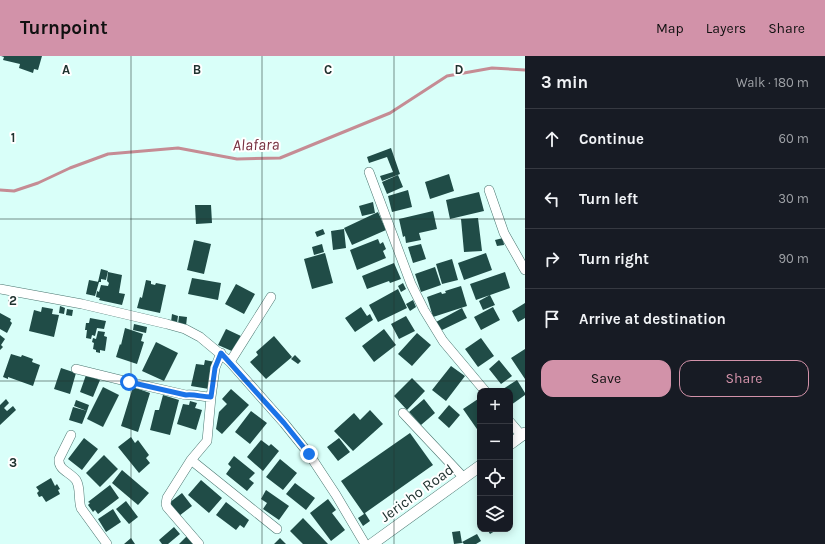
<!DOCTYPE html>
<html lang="en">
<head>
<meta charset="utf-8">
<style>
  body { margin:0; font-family:Karla,sans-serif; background:#20242c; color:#f1f3f6 }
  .controls { position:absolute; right:12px; bottom:12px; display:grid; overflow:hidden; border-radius:8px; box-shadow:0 2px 10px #0003 }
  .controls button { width:36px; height:36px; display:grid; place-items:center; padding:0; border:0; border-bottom:1px solid #363941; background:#171b24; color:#f1f3f6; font:20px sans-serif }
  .stop { position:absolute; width:12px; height:12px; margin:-9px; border:3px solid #1a73e8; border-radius:50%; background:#fff }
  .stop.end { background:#1a73e8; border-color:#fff; box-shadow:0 1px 4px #0008 }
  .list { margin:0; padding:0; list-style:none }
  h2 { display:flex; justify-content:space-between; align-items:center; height:52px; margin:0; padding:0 16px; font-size:17px }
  h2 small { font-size:13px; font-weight:400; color:#9ea1a6 }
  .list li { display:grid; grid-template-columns:26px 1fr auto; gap:12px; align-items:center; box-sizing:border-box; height:60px; padding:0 16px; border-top:1px solid #363941 }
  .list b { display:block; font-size:15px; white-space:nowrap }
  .list em { font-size:13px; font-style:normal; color:#9ea1a6 }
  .actions { display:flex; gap:8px; padding:12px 16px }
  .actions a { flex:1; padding:9px 0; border:1px solid #d292a9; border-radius:12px; text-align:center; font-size:14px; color:#d292a9 }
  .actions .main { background:#d292a9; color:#111 }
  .icon { flex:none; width:22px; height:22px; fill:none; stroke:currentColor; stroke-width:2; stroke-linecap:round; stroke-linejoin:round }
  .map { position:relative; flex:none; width:525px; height:488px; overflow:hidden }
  header { display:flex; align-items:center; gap:24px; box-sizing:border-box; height:56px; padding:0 20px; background:#d292a9; color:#111 }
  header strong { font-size:19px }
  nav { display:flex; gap:22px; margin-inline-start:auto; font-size:14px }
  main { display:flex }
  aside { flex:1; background:#171b24 }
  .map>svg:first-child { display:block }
</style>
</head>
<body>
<header>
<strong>Turnpoint</strong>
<nav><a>Map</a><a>Layers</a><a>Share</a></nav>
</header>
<main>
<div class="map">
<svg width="525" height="488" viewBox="0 0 525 488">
  <rect width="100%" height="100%" fill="#d9fff9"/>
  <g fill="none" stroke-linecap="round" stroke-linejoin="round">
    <path stroke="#c58c94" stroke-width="3" d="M0 134 14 135 38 127 70 112 108 98 178 92 237 103 280 102 390 57 447 20 492 12 525 14"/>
  </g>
  <path fill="#204c47" d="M1 0H42L38 14 34 13 33 17 19 12 20 8 3 4 4 1Z
    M391 92 400 118 382 125 380 120 393 116 387 101 369 107 367 101Z
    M449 118 454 135 430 143 425 126Z
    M398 119 403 131 387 138 382 126Z
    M408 134 412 151 392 156 388 140Z
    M479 136 484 155 450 163 446 144Z
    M373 146 375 157 362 160 359 150Z
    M195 149H211L212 167 196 168Z
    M433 155 437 173 419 177 421 184 406 187 405 180 403 181 399 163Z
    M378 156 386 174 352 189 344 172Z
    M478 162 482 195 464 196 461 163Z
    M323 173 325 178 317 181 315 176Z
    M344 173 346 192 333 194 331 175Z
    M503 182 504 189 497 190 495 184Z
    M378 183 380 188 383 186 386 193 383 195 386 202 357 214 350 194Z
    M194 184 211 188 204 218 187 214Z
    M322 188 324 196 314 199 312 191Z
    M421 188 426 203 413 207 408 191Z
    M325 197 333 227 312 233 304 203Z
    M486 197 492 214 464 224 458 207Z
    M452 203 458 224 442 228 436 208Z
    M394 207 401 223 390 227 389 225 367 233 362 220Z
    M435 211 441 229 421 236 415 218Z
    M101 213 108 215 106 224 101 223V226H98Z
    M108 216 122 219 119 237 125 238 122 249 99 244 100 242 96 241 97 235 99 236 101 229 108 230 109 227 107 225Z
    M505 216 510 232 476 244 470 228Z
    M192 222 221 227 218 244 188 238Z
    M89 224 99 226 95 240 86 238Z
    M146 224 151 225V228L155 229 156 227 166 229 160 257 137 252 140 241 142 242Z
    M403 227 406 233 401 236 398 230Z
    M236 228 255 238 244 258 225 248Z
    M461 230 467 250 433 261 427 241 441 236 442 238 446 237 445 235Z
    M398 233 407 252 378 266 369 249Z
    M490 239 495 249 483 254 479 245Z
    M9 241 15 242 14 248 8 246Z
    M413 244 416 251 410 255 406 248Z
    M525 247V262L518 266 512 255Z
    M60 250 65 252 64 258 59 257Z
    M42 251 53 253 52 258 59 259 54 281 29 275 34 254 41 256Z
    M361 251 367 260 370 258 373 264 355 276 345 262Z
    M493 251 500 264 481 274 474 261Z
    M462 252 467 262 440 275 436 266Z
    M67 253 73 254 72 260 66 259Z
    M0 257 11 263 10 265 12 267 7 277 0 273Z
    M172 258 178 260 177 267 171 266Z
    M179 260 187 261 186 270 178 268Z
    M406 260 415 275 399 283 391 268Z
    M90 262 106 265 104 273 97 272 95 280 92 279 91 283 86 282 87 274H85L86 267H89Z
    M134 268 147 271 146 277 133 274Z
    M125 272 143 278 141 285 144 286 137 308 116 301 120 288 121 289Z
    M226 273 241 280 234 296 218 289Z
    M384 273 396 289 374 306 362 290Z
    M98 275 105 276 104 280 107 281 105 295 100 294V297L96 296V294L93 293 94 287 92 286 93 282 96 283Z
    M417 277 431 289 412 310 398 298Z
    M0 279 5 283 1 289 3 291 0 294Z
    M274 280 292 301 266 323 250 306 258 299 256 296Z
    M481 282 494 300 478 311 465 293Z
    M156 286 178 297 164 325 142 315Z
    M525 293V323L511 302Z
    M11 298 21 301 22 299 33 303 32 306 40 309 33 330 8 321V323L3 321Z
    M295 299 301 305 298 308 291 303Z
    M205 304 215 306 209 333 191 330 196 308 204 309Z
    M499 304 512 320 501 328 489 313Z
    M451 310 465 320 446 345 432 334Z
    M61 312 76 317 70 338 54 333Z
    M86 319 100 324 93 341 80 336Z
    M412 322 425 335 407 354 394 340Z
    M517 324 525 337V339L511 349 510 335H500Z
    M103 331 119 339 103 371 87 363Z
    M133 331 150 337 138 376 121 370Z
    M231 333 249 349 222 378 216 373 219 356 227 348 222 343Z
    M163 339 179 344 170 379 150 374 155 354H159Z
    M6 343 9 347 4 352 7 355 13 350 16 354 0 369V349Z
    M424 343 435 357 421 369 409 356Z
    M478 343 480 346V375L479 376 463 353Z
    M76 344 89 349 87 355 74 350Z
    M190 345 197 347 195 352 202 354 196 374 177 368 183 348 189 349Z
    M449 349 460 359 449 372 438 362Z
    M73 351 87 355 82 368 69 364Z
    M370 354 383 368 353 395 334 375 354 357 360 364Z
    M251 355 267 367 250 388 235 376Z
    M410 377 433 409 365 457 370 465 363 470 358 462 364 458 341 425Z
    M131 381 135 387 138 384 149 399 146 402 150 407 139 417 118 391Z
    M84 382 98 393 82 414 68 403Z
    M339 382 350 396 338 405 327 391Z
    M261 384 269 390 271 388 279 395 263 415 247 401Z
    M104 399 118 413 100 431 86 417Z
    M234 400 255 417 249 423 254 427 247 435 226 418 231 411 228 408Z
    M280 403 297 417 283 434 266 421Z
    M122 414 149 437 138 449 112 427Z
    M51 422 55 430 57 428 60 433 58 434 60 438 46 446 42 440 39 441 37 437 39 435 36 431Z
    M201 424 222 442 209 457 188 439Z
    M295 427 315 442 306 454 286 438Z
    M110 429 119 442 98 458 95 454 93 456 88 449 90 447 88 446Z
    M266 434 289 450 279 464 263 453 267 447 261 443Z
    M182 437 192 450 179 460 169 447Z
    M328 443 336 454 332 457 345 474 331 485 310 457Z
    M126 445 138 461 129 468 116 453Z
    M226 446 249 464 244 472 240 469 236 474 216 459Z
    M113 453 121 466 106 476 98 463Z
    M303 462 328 488H303L290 475Z
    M174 471 180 478 168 488H162L159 484Z
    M487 473H498L490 478Z
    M460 475 462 487 454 488 452 476Z
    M477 478 481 485 476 488H464L462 486Z
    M187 480 195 488H179Z
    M131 482 135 488H124Z
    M280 482 286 488H274Z"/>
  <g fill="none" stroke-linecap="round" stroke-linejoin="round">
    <g stroke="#4a7670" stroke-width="10">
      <path id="minor" d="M369 116 411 228 424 254 443 285 485 335
        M489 134 504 177 525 214
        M0 233 82 248 167 268 185 273 200 281 230 306 284 367 309 398 336 439 365 488
        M230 306 271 241
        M76 313 129 326 186 339C195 338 202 341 211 341L215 312 221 297
        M403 357 464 422
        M510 366 522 380
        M71 379 59 403C58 414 70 416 76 424 81 432 78 443 81 452L107 488
        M191 404 277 473
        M199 488 167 451 166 448 167 442 191 404 207 385 211 341"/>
    </g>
    <g stroke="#4a7670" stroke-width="12">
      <path id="tertiary" d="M510 388 525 377
        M372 488 480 410"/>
    </g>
    <use href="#minor" stroke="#fff" stroke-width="9"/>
    <use href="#tertiary" stroke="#fff" stroke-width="11"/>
  </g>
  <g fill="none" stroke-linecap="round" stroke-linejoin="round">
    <path stroke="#1a73e8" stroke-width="5" d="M129 326 186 339C195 338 202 341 211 341L215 312 221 297 284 367 309 398"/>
  </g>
  <path fill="none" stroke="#203330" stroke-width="1" stroke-opacity="0.55" d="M131 0V488M262 0V488M394 0V488M0 163H525M0 325H525"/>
  <g text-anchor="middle" stroke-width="4" stroke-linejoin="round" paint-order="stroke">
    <g font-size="15" fill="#203330" stroke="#fff">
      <text transform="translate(417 437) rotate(-36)" y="5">Jericho Road</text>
    </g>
    <g font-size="16" font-style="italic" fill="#783141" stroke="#fff">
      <text transform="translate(256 88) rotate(-1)" y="6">Alafara</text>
    </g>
  </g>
  <g font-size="13" text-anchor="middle" font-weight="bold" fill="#203330" stroke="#fff" stroke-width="4" stroke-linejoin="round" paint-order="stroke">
    <text x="66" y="18">A</text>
    <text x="197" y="18">B</text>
    <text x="328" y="18">C</text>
    <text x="459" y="18">D</text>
    <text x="13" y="86">1</text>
    <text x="13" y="249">2</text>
    <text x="13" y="411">3</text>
  </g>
</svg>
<div class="controls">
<button>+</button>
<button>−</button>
<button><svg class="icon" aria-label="locate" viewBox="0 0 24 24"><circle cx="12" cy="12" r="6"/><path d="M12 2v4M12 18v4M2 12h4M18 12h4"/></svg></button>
<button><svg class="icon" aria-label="layers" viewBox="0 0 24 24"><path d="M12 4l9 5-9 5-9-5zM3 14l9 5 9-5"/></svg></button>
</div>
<div class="stop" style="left:129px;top:326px"></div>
<div class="stop end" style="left:309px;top:398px"></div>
</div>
<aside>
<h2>3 min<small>Walk · 180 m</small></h2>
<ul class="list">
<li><svg class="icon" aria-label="ahead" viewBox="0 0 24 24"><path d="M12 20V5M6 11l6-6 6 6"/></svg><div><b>Continue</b></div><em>60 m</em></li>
<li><svg class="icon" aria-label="left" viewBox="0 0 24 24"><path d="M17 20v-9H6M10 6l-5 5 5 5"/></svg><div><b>Turn left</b></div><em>30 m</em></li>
<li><svg class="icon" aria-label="right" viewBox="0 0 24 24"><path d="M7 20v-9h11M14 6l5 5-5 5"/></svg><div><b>Turn right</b></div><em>90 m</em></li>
<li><svg class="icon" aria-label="arrive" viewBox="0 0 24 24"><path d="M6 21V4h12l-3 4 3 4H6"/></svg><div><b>Arrive at destination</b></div></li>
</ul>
<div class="actions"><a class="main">Save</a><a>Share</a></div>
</aside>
</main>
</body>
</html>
